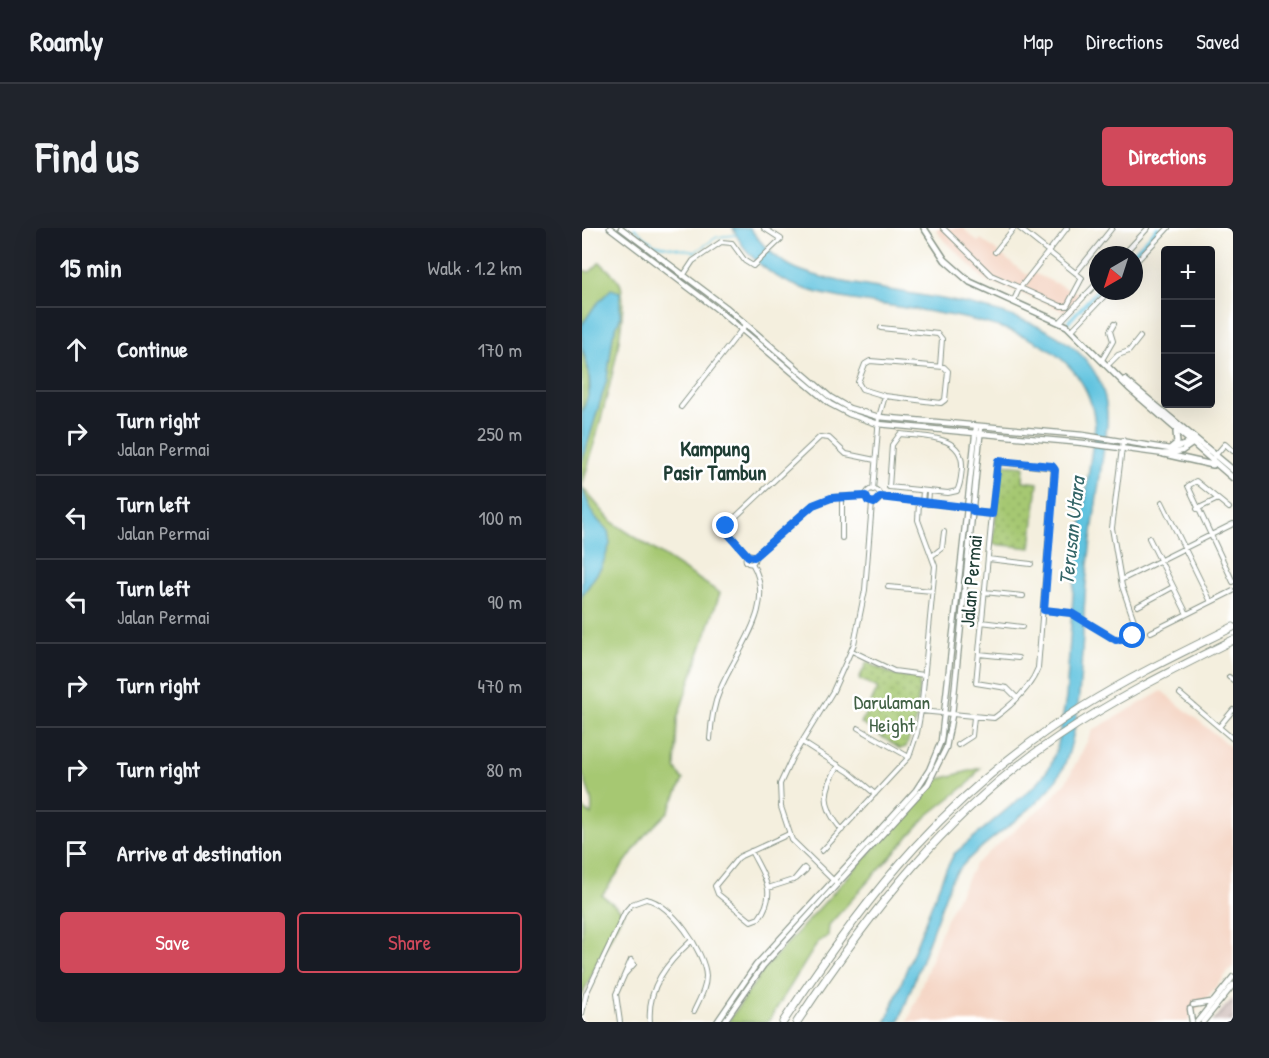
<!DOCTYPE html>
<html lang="en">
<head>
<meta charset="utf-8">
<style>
  body { margin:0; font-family:"Patrick Hand",sans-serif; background:#20242c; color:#f1f3f6 }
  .controls { position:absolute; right:18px; top:18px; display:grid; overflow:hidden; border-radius:6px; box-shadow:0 6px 24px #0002 }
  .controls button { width:54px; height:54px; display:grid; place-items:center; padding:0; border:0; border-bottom:2px solid #363941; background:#171b24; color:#f1f3f6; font:30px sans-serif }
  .compass { position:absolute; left:507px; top:18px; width:54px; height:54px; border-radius:50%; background:#171b24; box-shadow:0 6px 24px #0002; rotate:219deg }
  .stop { position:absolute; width:18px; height:18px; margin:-14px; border:4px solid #1a73e8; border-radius:50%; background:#fff }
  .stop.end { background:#1a73e8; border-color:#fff; box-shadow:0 2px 6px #0008 }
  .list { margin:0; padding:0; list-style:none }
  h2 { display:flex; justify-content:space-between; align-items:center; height:78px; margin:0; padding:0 24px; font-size:26px }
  h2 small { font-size:20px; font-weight:400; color:#9ea1a6 }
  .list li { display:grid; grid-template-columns:39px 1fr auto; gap:18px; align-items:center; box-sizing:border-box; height:84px; padding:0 24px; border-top:2px solid #363941 }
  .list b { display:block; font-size:22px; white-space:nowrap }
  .list p { margin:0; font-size:20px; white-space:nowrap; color:#9ea1a6 }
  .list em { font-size:20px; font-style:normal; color:#9ea1a6 }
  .actions { display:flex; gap:12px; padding:18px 24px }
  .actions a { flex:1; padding:14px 0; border:2px solid #d1495b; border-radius:6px; text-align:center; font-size:21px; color:#d1495b }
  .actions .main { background:#d1495b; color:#fff }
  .icon { flex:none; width:33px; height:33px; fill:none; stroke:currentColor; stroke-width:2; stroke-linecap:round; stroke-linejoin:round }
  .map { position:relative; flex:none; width:651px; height:794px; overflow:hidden; border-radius:6px }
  header { display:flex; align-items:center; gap:36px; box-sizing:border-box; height:84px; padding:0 30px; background:#171b24; border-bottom:2px solid #363941 }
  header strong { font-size:28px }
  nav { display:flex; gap:33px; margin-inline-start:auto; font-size:21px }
  .intro { display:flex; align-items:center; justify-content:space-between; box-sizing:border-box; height:144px; padding:0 36px }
  h1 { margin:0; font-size:42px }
  .button { padding:15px 27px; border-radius:6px; background:#d1495b; color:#fff; font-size:21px; font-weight:700 }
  main { display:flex; gap:36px; padding:0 36px }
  aside { flex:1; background:#171b24; border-radius:6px; box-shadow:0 6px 24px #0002 }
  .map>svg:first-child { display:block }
</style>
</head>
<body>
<header>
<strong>Roamly</strong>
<nav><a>Map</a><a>Directions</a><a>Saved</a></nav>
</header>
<div class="intro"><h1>Find us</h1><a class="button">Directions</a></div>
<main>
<aside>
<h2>15 min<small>Walk · 1.2 km</small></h2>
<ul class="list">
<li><svg class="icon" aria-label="ahead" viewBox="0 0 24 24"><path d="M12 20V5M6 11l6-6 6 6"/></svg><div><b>Continue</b></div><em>170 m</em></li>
<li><svg class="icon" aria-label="right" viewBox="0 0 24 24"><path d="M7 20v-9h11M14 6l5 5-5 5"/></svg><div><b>Turn right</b><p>Jalan Permai</p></div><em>250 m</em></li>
<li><svg class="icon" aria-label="left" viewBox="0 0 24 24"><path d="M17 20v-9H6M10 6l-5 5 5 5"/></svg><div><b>Turn left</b><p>Jalan Permai</p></div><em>100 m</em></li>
<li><svg class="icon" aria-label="left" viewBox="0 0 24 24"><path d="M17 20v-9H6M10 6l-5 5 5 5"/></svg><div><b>Turn left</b><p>Jalan Permai</p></div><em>90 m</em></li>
<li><svg class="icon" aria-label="right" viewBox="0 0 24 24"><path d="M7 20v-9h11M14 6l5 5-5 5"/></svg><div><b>Turn right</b></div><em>470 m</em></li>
<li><svg class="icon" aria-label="right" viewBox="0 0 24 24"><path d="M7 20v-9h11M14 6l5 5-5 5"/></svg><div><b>Turn right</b></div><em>80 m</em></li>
<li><svg class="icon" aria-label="arrive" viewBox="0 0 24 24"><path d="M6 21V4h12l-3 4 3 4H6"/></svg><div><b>Arrive at destination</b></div></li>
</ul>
<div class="actions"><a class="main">Save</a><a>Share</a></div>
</aside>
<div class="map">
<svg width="651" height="794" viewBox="0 0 651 794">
  <defs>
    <pattern id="industrial-furrows" width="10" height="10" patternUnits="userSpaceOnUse" patternTransform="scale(1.5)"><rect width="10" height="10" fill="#d0c0bc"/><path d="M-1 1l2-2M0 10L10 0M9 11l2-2" fill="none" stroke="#a89d9a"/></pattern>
    <pattern id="park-dots" width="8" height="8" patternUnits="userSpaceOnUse" patternTransform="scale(1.5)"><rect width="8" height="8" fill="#a6c872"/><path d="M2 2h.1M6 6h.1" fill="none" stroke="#87a45e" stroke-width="1.8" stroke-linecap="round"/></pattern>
  </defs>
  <rect width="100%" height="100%" fill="#fff"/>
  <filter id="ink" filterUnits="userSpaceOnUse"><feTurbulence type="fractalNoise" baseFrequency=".0167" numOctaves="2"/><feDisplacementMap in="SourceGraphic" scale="12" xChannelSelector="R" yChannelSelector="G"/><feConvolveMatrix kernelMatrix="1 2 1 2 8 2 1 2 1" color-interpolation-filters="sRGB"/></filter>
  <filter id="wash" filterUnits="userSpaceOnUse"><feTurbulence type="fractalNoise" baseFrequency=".008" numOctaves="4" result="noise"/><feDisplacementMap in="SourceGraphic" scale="24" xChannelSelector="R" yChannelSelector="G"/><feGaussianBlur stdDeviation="1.35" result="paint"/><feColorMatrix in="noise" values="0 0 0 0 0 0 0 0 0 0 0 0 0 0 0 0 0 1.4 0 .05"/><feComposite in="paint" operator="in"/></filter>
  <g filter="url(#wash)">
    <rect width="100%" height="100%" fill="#f4efde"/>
    <path fill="#f4d3c1" d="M354 0H381L396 14 399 11 445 47 449 44 498 66 482 84 463 74 403 52 358 8Z
      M580 463 651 521V738L605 794H326L364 691 393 636 467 573 484 554 511 502Z"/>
    <path fill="url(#industrial-furrows)" d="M651 770V794H630L643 778Z"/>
    <path fill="#a6c872" stroke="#628253" stroke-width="1.5" d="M18 34C24 41 37 50 39 58 49 98 12 215 0 259L30 294 138 365 95 491 93 540 101 552 86 584 62 608 20 667 41 684 0 767V579L9 587C13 567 2 559 0 540V368L20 338 28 316 26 303 12 288 3 270 0 260V234L25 151 31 107 38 90 37 64 12 79 0 97V42L8 44Z
      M0 119C7 143 11 163 0 186Z
      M398 540 387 555 345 588 247 697 246 708 236 714 186 794H146L182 741 354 552Z"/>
    <path fill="url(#park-dots)" stroke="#628253" stroke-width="1.5" d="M419 236 442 238 441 253 456 255 449 320 411 316Z
      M285 434 311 447 338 450 334 491 324 519 318 521 279 495 296 460 277 451Z"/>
    <path fill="#61c3df" stroke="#40808a" stroke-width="1.5" d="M151 0H168C181 19 198 35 220 43 306 75 533 62 525 198 518 251 509 303 504 356 499 407 502 501 479 544 457 586 397 610 369 652L317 794H304L361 648 372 626 454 557 468 539 476 516 484 470 492 353 513 198C504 71 304 91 217 59 189 49 163 28 151 0Z
      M29 61 38 64V90L31 107 25 151 0 234V186L8 161 7 143 0 119V97L12 79Z
      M0 260 12 288 26 303 28 316 20 338 0 368Z"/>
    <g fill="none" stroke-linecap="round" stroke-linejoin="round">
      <path stroke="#61c3df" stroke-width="1.5" d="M52 0 72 16 113 24 135 9 154 7"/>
      <path stroke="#61c3df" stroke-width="4" d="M550 27 576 0
        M487 93 516 62"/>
    </g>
  </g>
  <g filter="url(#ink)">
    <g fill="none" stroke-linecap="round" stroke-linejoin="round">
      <g stroke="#8a9689" stroke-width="6">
        <path id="minor" d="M361 0 409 47 479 78H485L500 50 437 0
          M413 24 432 0
          M541 27 566 0
          M552 36 586 0
          M494 45 530 0
          M101 48 111 33 139 14 150 15 163 33 171 38 199 11 182 0
          M431 74 437 61 485 0
          M478 94 516 54
          M299 100 356 106 360 111 358 138
          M490 102 527 63
          M520 132 531 113 528 103 532 96
          M288 133 362 139 366 143 363 172 359 175 303 168 280 161 276 154 283 136Z
          M525 138 536 127 547 123 558 109
          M99 179 164 96
          M318 206C341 209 382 206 380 240 379 248 379 256 375 263L366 265 307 259 310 217Z
          M632 229 643 216 651 223
          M284 268a7 7 0 1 1 14 0a7 7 0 1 1-14 0Z
          M291 262 297 189 303 168
          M260 269V310
          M298 269 386 280
          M580 274 629 374
          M337 275 336 292 353 338 339 483 412 490C430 477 448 461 456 440L472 240 415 234 394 455 425 460 435 470
          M340 275 341 263
          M346 276 347 264
          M647 280 614 253 606 258 651 354
          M615 281 636 271
          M390 284 410 286
          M567 310 605 386
          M163.5 331a4.5 4.5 0 1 1 9 0a4.5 4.5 0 1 1-9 0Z
          M351 327 360 320 362 304
          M166 328 144 303V298L238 209 247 210 264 226 293 232
          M172 329 231 277 254 269 284 268
          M406 331 449 336
          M539 352 651 296
          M306 359 350 363
          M402 364 441 368
          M556 378 591 359
          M462 382 489 385 534 412 551 408 556 404 540 358 530 300 541 212
          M399 394 440 399
          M569 404 651 363
          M270 423 312 443 342 447
          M397 426 436 430
          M647 449 651 452
          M598 466 651 511
          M637 499 651 482
          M276 500 327 529
          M128 511C129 494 131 478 138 462 154 422 196 379 170 335
          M220 514 267 544 293 566
          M376 517 390 508 392 489
          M257 537C240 563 240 579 260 602
          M169 623C182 649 196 664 177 690L169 693 136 666 133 658 156 630 159 628 207 606
          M240 623 327 529 335 505 339 483
          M255 656 210 612 199 579 198 556 210 530 251 463 272 416 283 362 290 275
          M186 660 214 651 224 642 222 640 212 652
          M43 746 52 736 49 732
          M0 786 4 766 43 684 50 676 64 671C89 675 123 724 124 748 124 761 117 772 112 783
          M38 794 34 766 49 732
          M68 794C65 759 85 735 109 713"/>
      </g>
      <g stroke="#8a9689" stroke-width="7">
        <path id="tertiary" d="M28 0 140 85 248 176 267 186 296 196 501 215 582 226 600 223 613 214
          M39 0 144 79 248 169 267 180 297 189 501 207 588 221 602 217 610 211
          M611 777 629 774
          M608 781 610 794
          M135 794 174 737 334 562 347 542 359 513 394 199
          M142 794 181 738 346 556 364 520 370 487 399 199
          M615 794 651 749
          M621 794 651 757"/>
      </g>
      <g stroke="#8a9689" stroke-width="8">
        <path id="secondary" d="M342 0 363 32 388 54 485 98 547 160 651 250
          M543 152 651 242
          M588 221 595 215 594 204
          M582 226 631 237"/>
      </g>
      <g stroke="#8a9689" stroke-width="9">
        <path id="motorway" d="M201 794C288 662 367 563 502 478 550 448 601 424 651 399
          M215 794C287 685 366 582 476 509 532 471 591 442 651 412"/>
      </g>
      <use href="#minor" stroke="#fff" stroke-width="4"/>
      <use href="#tertiary" stroke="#fff" stroke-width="4.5"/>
      <use href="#secondary" stroke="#fff" stroke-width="5"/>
      <use href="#motorway" stroke="#fff" stroke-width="7"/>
    </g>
  </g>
  <g fill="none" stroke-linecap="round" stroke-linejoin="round" filter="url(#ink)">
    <path stroke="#1a73e8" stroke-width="8" d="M144 298V303L166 328 172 329 231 277 249 270 284 268 286 273 292 275 298 269 391 280V284L410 286 416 233 470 238 473 242 462 382 489 385 534 412 551 408"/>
  </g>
  <g text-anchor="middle" stroke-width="5" stroke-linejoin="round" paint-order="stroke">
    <g font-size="20" fill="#1f3d34" stroke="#fff">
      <text transform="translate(389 353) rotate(-85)" y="7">Jalan Permai</text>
    </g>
    <g font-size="20" fill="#416044" stroke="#fff">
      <text x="310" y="481">Darulaman<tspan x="310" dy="23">Height</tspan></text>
    </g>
    <g font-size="21" font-weight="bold" fill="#1f3d34" stroke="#fff">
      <text x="133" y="228">Kampung<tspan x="133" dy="24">Pasir Tambun</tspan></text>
    </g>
    <g font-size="21" font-style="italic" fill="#336567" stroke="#fff">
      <text transform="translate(490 303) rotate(-84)" y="7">Terusan Utara</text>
    </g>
  </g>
</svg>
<div class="controls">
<button>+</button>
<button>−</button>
<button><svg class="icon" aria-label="layers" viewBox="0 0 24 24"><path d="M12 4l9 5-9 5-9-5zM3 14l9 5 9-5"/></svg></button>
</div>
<svg class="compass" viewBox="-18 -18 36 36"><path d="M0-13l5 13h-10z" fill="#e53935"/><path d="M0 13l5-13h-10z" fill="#9ea1a6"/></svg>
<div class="stop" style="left:551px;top:408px"></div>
<div class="stop end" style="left:144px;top:298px"></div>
</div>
</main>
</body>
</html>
